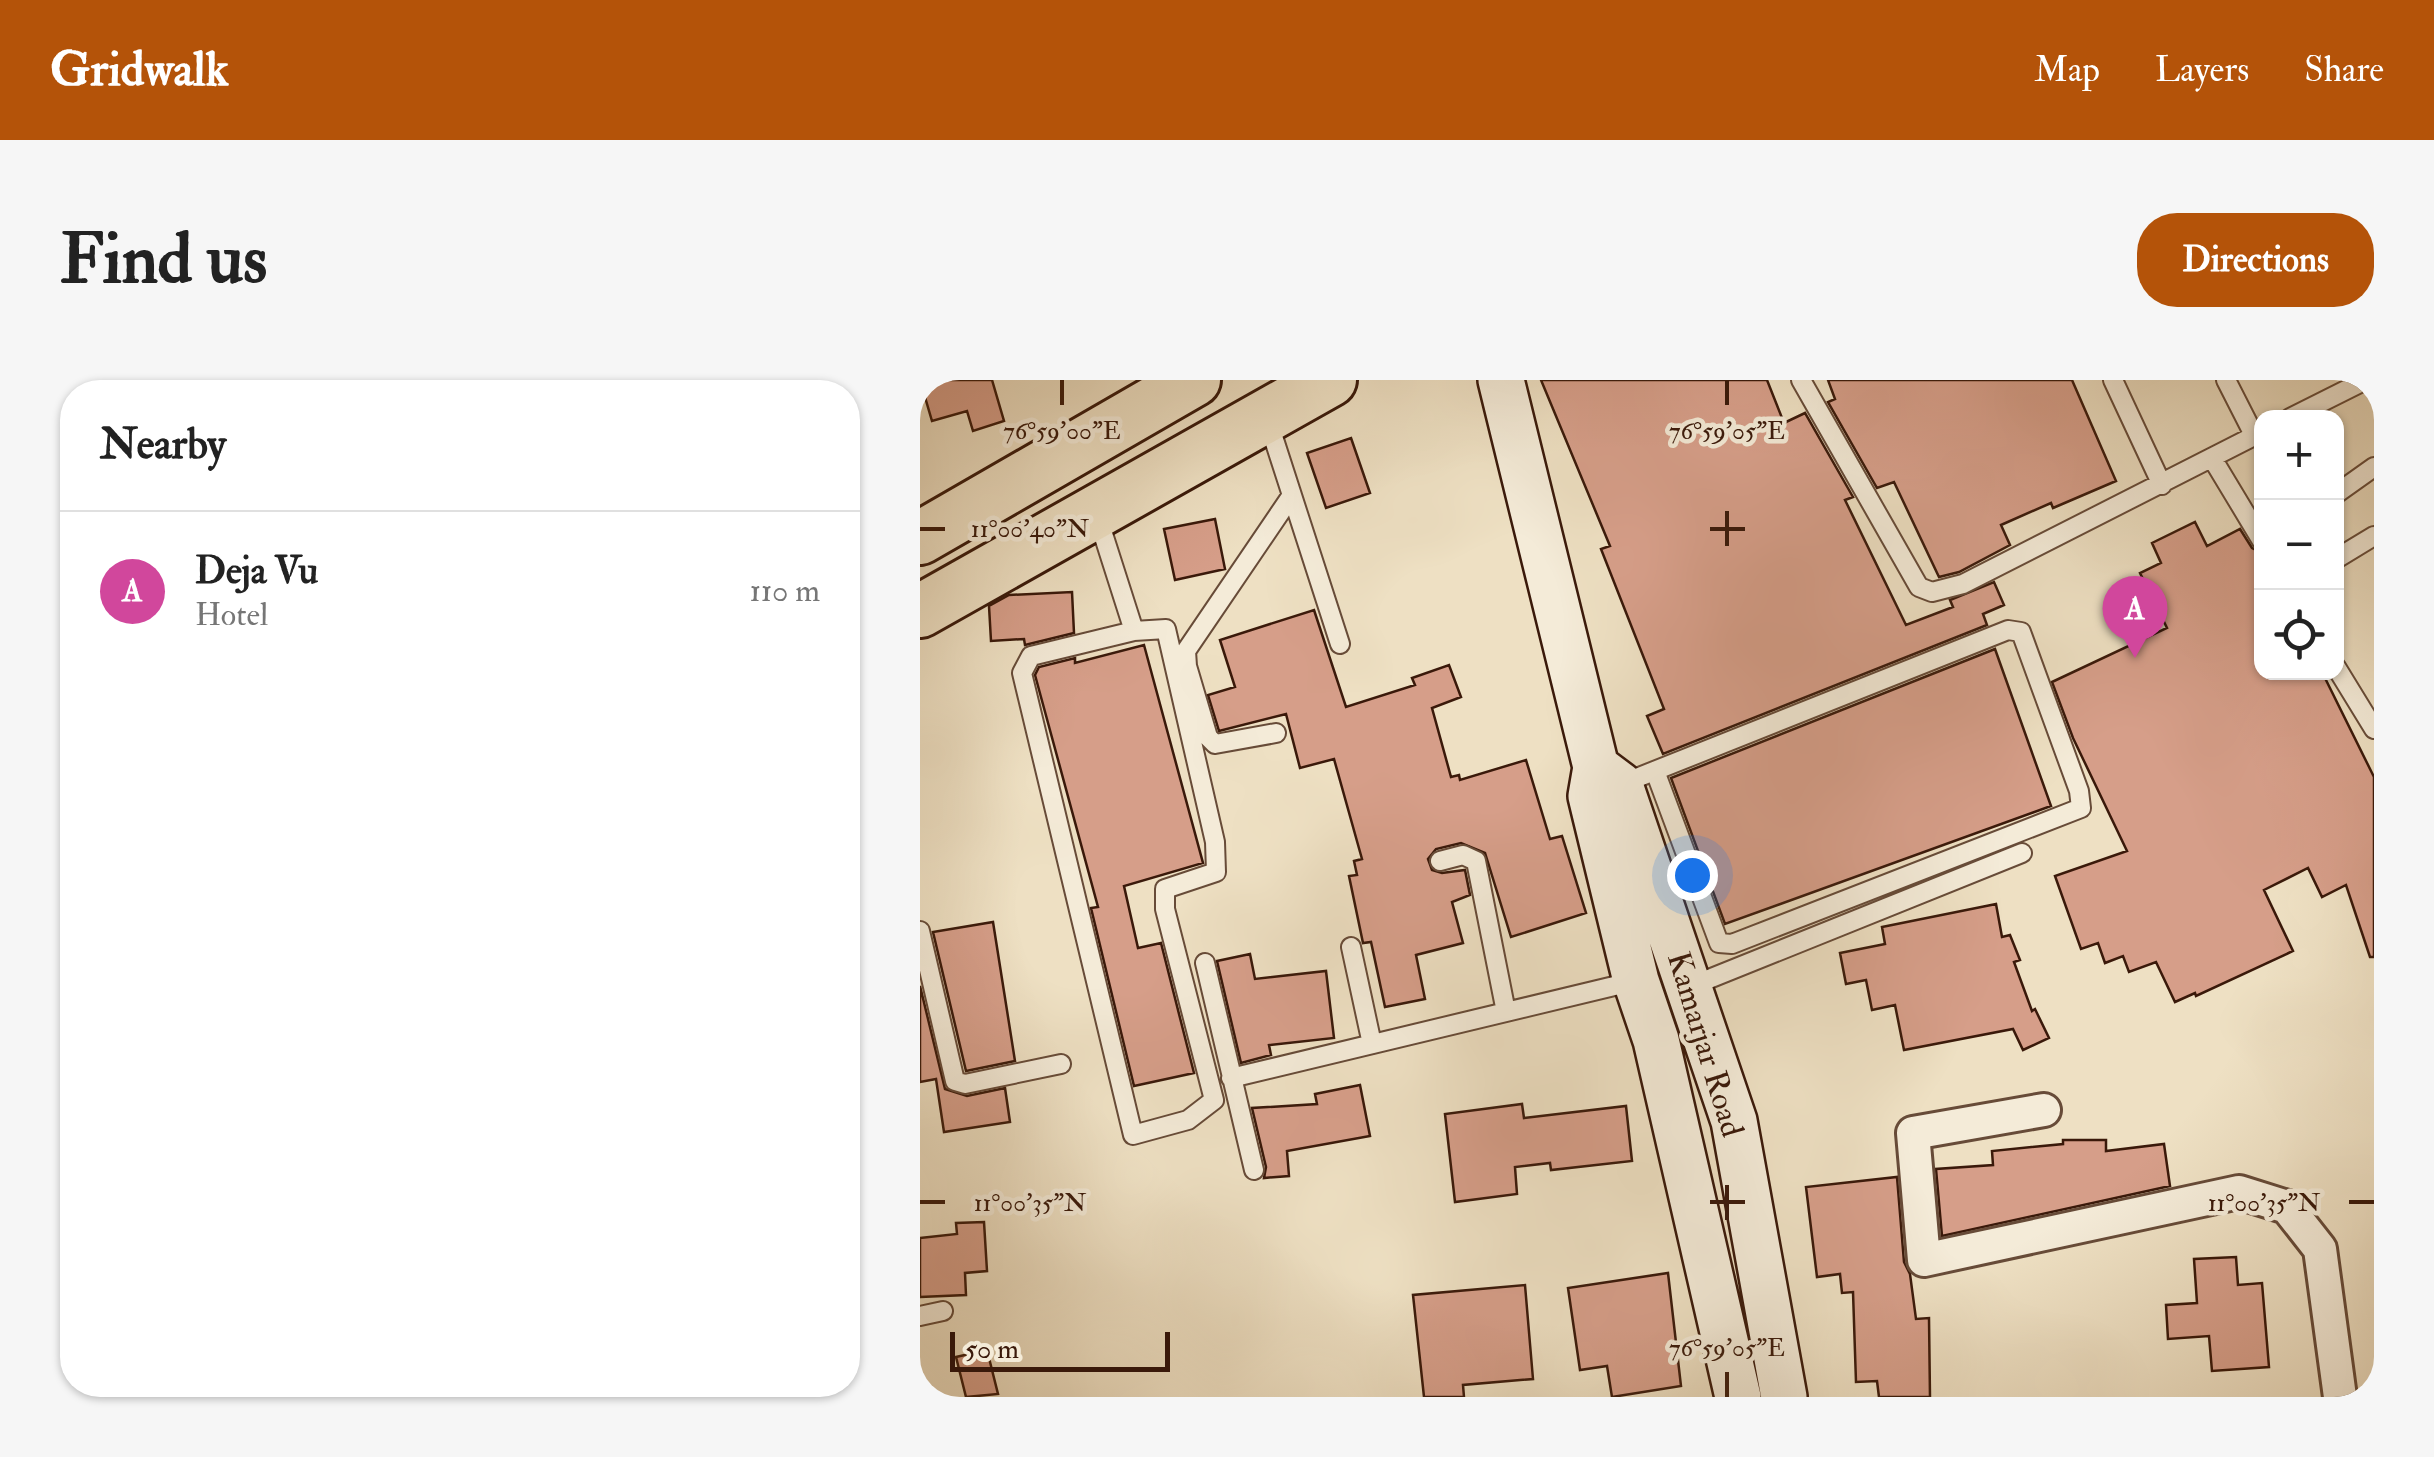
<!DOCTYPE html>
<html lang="en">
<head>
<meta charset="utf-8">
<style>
  body { margin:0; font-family:"IM FELL Double Pica",serif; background:#f6f6f6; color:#222 }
  .controls { position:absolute; right:30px; top:30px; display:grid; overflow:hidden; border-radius:20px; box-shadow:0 2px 8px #0004 }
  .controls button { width:90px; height:90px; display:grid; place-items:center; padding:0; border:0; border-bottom:2px solid #e0e0e0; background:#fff; color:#222; font:50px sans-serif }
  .scale { position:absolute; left:30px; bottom:25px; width:220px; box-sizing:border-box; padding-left:10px; border:5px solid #3a190a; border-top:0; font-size:28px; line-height:35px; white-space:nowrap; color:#3a190a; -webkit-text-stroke:8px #f4ebd8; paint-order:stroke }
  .you { position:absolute; left:772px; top:495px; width:35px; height:35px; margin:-25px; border:8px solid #fff; border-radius:50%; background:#1a73e8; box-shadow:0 0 0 15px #1a73e833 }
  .badge { display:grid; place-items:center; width:65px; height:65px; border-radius:50%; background:#b45309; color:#fff; font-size:32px; font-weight:700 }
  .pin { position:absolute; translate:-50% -82px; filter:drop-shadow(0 2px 5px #0008) }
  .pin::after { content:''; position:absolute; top:52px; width:35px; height:30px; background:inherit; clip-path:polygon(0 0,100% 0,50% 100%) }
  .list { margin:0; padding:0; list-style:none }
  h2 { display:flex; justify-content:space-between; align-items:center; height:130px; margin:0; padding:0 40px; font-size:42px }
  h2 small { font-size:32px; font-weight:400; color:#767676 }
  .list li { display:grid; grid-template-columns:65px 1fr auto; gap:30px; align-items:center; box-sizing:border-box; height:160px; padding:0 40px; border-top:2px solid #e0e0e0 }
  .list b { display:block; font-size:38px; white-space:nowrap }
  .list p { margin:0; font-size:32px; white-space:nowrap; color:#767676 }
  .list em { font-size:32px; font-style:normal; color:#767676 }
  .icon { flex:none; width:55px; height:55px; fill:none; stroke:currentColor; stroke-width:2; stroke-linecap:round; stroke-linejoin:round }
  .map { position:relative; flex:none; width:1454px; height:1017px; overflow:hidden; border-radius:40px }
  header { display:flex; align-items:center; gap:60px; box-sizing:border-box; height:140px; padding:0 50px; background:#b45309; color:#fff }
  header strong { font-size:48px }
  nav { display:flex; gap:55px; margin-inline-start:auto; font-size:35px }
  .intro { display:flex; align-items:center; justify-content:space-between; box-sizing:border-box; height:240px; padding:0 60px }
  h1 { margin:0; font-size:70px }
  .button { padding:25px 45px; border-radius:40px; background:#b45309; color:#fff; font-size:35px; font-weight:700 }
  main { display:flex; gap:60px; padding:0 60px }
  aside { flex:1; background:#fff; border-radius:40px; box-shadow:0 2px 8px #0004 }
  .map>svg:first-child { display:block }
</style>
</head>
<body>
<header>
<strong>Gridwalk</strong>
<nav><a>Map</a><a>Layers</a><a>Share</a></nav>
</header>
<div class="intro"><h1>Find us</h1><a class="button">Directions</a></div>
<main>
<aside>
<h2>Nearby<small></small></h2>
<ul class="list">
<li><span class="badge" style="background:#d1479c">A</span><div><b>Deja Vu</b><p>Hotel</p></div><em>110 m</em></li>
</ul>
</aside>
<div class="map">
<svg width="1454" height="1017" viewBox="0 0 1454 1017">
  <rect width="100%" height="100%" fill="#eee0c3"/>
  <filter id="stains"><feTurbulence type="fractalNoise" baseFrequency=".002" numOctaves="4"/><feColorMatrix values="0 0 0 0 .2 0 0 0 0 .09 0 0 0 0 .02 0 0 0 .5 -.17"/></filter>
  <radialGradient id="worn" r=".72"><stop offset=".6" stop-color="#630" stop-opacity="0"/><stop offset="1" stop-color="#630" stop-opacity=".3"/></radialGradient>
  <path fill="#d69e89" stroke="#3a190a" stroke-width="2.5" d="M0 0H72L84 41 53 51 47 31 12 41Z
    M621 0H847L864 43 885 33 933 117 925 120 986 245 1033 227 1030 220 1074 202 1084 225 1063 234 1067 245 743 374 727 336 744 329 681 169 690 166Z
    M908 0H1152L1196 101 1133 128 1131 123 1081 145 1090 165 1039 192 1019 197 974 102 957 108 908 22 915 19Z
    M431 58 450 113 406 128 387 73Z
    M295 139 305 189 255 200 244 149Z
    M1275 142 1287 166 1320 149 1332 168 1342 173V292H1402L1454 397V577H1450L1426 505 1402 517 1388 488 1344 510 1373 571 1276 616 1275 613 1255 622 1236 582 1209 592 1203 576 1185 583 1178 563 1161 569 1135 496 1207 471 1153 358 1132 302 1247 248 1220 193 1241 183 1232 163Z
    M152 212 154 253 105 265 104 259 71 261 69 226 89 215Z
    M394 230 426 327 495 305 492 298 529 285 541 317 512 328 531 397 539 395 540 400 606 380 630 459 642 456 666 533 591 557 565 473 541 463 516 469 508 479 512 490 522 493 545 490 550 515 532 522 543 563 496 575 505 619 465 627 451 562 443 563 429 496 437 495 434 481 442 479 414 379 380 388 366 334 299 351 288 315 315 307 300 260Z
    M224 265 283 483 204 506 218 568 241 563 274 693 214 706 171 528 178 527 115 295 119 287 155 278V283Z
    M1075 269 1131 426 805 544 751 398Z
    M1076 524 1082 557 1090 555 1100 580 1094 582 1112 631 1115 629 1129 658 1103 670 1093 649 984 670 975 625 952 630 946 600 926 604 920 573 965 564 962 547Z
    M73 542 95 681 46 691 13 552Z
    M330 574 335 599 406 591 414 658 349 665 351 675 321 683 297 581Z
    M0 606 25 709 47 716 85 708 90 742 24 752 16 699 0 702Z
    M440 705 450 756 367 771 369 796 344 798 346 787 332 728 397 724 395 714Z
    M602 724 604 738 706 726 712 781 631 790 630 783 595 787 597 814 535 822 525 734Z
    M1143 760H1186V771L1244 764 1250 806 1022 856 1016 789 1073 785 1072 771 1143 764Z
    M977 797 984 882 990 894 996 939 1009 938 1010 1017H959L957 1001 936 1002 933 912 922 913 920 894 897 897 886 807Z
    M64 842 67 891 45 893 46 915 0 917V858L37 854 36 843Z
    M1316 877 1318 905 1342 903 1349 987 1292 991 1289 956 1248 959 1246 925 1277 923 1274 879Z
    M748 893 761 1006 692 1017 687 986 660 990 648 908Z
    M605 905 613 999 543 1005 544 1017H504L493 915Z
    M67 970 78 1014 46 1017 36 977Z"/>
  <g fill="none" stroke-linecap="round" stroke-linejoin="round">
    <g stroke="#674b38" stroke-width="22">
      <path id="lane" d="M881 0 999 207 1012 212 1043 204 1342 52
        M1193 0 1242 105
        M1306 0 1334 55
        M1370 38 1446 0
        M348 41 420 264
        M1292 78 1342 161
        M1416 114 1454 87
        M177 135 214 251 246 249 295 462 296 492 245 509V529L294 720 268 740 213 755 102 293 111 276 214 251
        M1416 179 1454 156
        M1416 287 1454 349
        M356 353 295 364 288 357 267 286 266 271 372 115
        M699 405 1088 250 1101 252 1159 411 1161 428 812 564 799 563 735 391
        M520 481 543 475 556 481 586 632
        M0 551 35 701 45 704 141 684
        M431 567 452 664
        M285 583 334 790
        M769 607 1102 473
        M311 698 715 601
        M0 936 23 931"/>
    </g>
    <g stroke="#674b38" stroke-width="38">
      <path id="street" d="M1124 730 993 753 1004 880 1319 812 1367 827 1400 869 1420 1017"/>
    </g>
    <g stroke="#3a190a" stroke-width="50">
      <path id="secondary" d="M581 0 676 387 671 416 716 601 736 660 818 1017
        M676 387 700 405 814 741 864 1017"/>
    </g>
    <g stroke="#3a190a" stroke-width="58">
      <path id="primary" d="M0 158 274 0
        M0 231 410 0"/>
    </g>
    <use href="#lane" stroke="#f4ebd8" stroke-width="18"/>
    <use href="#street" stroke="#f4ebd8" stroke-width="32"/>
    <use href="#secondary" stroke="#f4ebd8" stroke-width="45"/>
    <use href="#primary" stroke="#eee0c3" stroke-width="52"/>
  </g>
  <path fill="none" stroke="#3a190a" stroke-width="4" d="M142 0V25M807 0V25M807 131V166M0 149H25M790 149H825M807 805V840M0 822H25M790 822H825M1429 822H1454M807 992V1017"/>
  <g text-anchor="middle" stroke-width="9" stroke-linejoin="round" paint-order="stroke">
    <g font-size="32" fill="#3a190a" stroke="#f4ebd8">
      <text transform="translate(786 664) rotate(73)" y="11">Kamarjar Road</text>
    </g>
  </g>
  <g font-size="25" text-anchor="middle" fill="#3a190a" stroke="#f4ebd8" stroke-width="9" stroke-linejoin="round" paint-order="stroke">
    <text x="142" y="59">76°59'00"E</text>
    <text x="807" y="59">76°59'05"E</text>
    <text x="110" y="157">11°00'40"N</text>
    <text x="110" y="831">11°00'35"N</text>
    <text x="1344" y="831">11°00'35"N</text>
    <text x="807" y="976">76°59'05"E</text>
  </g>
  <rect width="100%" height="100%" filter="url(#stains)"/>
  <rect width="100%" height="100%" fill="url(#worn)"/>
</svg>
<div class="controls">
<button>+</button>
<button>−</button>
<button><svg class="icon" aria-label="locate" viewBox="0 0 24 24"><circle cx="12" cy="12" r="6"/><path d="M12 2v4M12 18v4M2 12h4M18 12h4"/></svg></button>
</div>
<div class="scale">50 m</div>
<div class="you"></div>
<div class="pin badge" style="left:1215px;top:278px;background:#d1479c">A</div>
</div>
</main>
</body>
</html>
